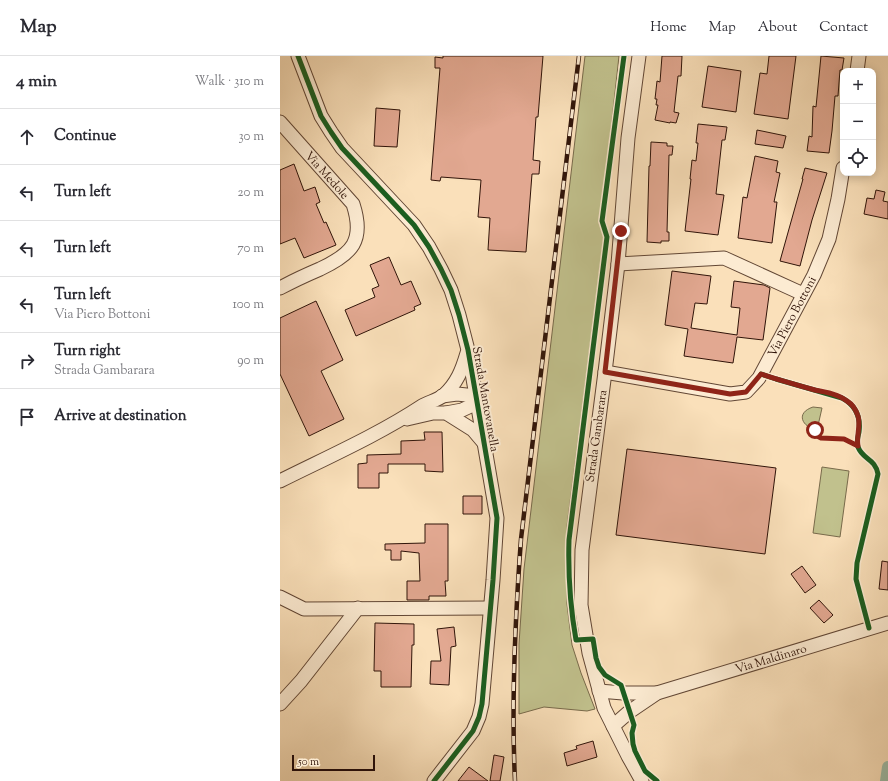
<!DOCTYPE html>
<html lang="en">
<head>
<meta charset="utf-8">
<style>
  body { margin:0; font-family:"Sorts Mill Goudy",serif; background:#f2f2f3; color:#2b2b33 }
  .controls { position:absolute; right:12px; top:12px; display:grid; overflow:hidden; border-radius:8px; box-shadow:0 2px 10px #0003 }
  .controls button { width:36px; height:36px; display:grid; place-items:center; padding:0; border:0; border-bottom:1px solid #e1e1e2; background:#fff; color:#2b2b33; font:20px sans-serif }
  .scale { position:absolute; left:12px; bottom:10px; width:83px; box-sizing:border-box; padding-left:4px; border:2px solid #301409; border-top:0; font-size:11px; line-height:14px; white-space:nowrap; color:#301409; -webkit-text-stroke:3px #fcebd2; paint-order:stroke }
  .stop { position:absolute; width:12px; height:12px; margin:-9px; border:3px solid #8f2418; border-radius:50%; background:#fff }
  .stop.end { background:#8f2418; border-color:#fff; box-shadow:0 1px 4px #0008 }
  .list { margin:0; padding:0; list-style:none }
  h2 { display:flex; justify-content:space-between; align-items:center; height:52px; margin:0; padding:0 16px; font-size:17px }
  h2 small { font-size:13px; font-weight:400; color:#7c7c81 }
  .list li { display:grid; grid-template-columns:26px 1fr auto; gap:12px; align-items:center; box-sizing:border-box; height:56px; padding:0 16px; border-top:1px solid #e1e1e2 }
  .list b { display:block; font-size:15px; white-space:nowrap }
  .list p { margin:0; font-size:13px; white-space:nowrap; color:#7c7c81 }
  .list em { font-size:13px; font-style:normal; color:#7c7c81 }
  .icon { flex:none; width:22px; height:22px; fill:none; stroke:currentColor; stroke-width:2; stroke-linecap:round; stroke-linejoin:round }
  .map { position:relative; flex:none; width:608px; height:725px; overflow:hidden }
  header { display:flex; align-items:center; gap:24px; box-sizing:border-box; height:56px; padding:0 20px; background:#fff; border-bottom:1px solid #e1e1e2 }
  header strong { font-size:19px }
  nav { display:flex; gap:22px; margin-inline-start:auto; font-size:14px }
  main { display:flex }
  aside { flex:1; background:#fff }
  .map>svg:first-child { display:block }
</style>
</head>
<body>
<header>
<strong>Map</strong>
<nav><a>Home</a><a>Map</a><a>About</a><a>Contact</a></nav>
</header>
<main>
<aside>
<h2>4 min<small>Walk · 310 m</small></h2>
<ul class="list">
<li><svg class="icon" aria-label="ahead" viewBox="0 0 24 24"><path d="M12 20V5M6 11l6-6 6 6"/></svg><div><b>Continue</b></div><em>30 m</em></li>
<li><svg class="icon" aria-label="left" viewBox="0 0 24 24"><path d="M17 20v-9H6M10 6l-5 5 5 5"/></svg><div><b>Turn left</b></div><em>20 m</em></li>
<li><svg class="icon" aria-label="left" viewBox="0 0 24 24"><path d="M17 20v-9H6M10 6l-5 5 5 5"/></svg><div><b>Turn left</b></div><em>70 m</em></li>
<li><svg class="icon" aria-label="left" viewBox="0 0 24 24"><path d="M17 20v-9H6M10 6l-5 5 5 5"/></svg><div><b>Turn left</b><p>Via Piero Bottoni</p></div><em>100 m</em></li>
<li><svg class="icon" aria-label="right" viewBox="0 0 24 24"><path d="M7 20v-9h11M14 6l5 5-5 5"/></svg><div><b>Turn right</b><p>Strada Gambarara</p></div><em>90 m</em></li>
<li><svg class="icon" aria-label="arrive" viewBox="0 0 24 24"><path d="M6 21V4h12l-3 4 3 4H6"/></svg><div><b>Arrive at destination</b></div></li>
</ul>
</aside>
<div class="map">
<svg width="608" height="725" viewBox="0 0 608 725">
  <rect width="100%" height="100%" fill="#fae0ba"/>
  <filter id="stains"><feTurbulence type="fractalNoise" baseFrequency=".005" numOctaves="4"/><feColorMatrix values="0 0 0 0 .2 0 0 0 0 .09 0 0 0 0 .02 0 0 0 .5 -.17"/></filter>
  <radialGradient id="worn" r=".72"><stop offset=".6" stop-color="#630" stop-opacity="0"/><stop offset="1" stop-color="#630" stop-opacity=".3"/></radialGradient>
  <path fill="#c1c18d" stroke="#786a4b" d="M305 0H339L321 164 324 182 287 470V548L292 589 301 617 315 653 307 655 264 651 239 658V588L244 513Z
    M533 351 542 352 537 374C522 371 515 357 533 351Z
    M542 411 569 415 560 481 533 477Z"/>
  <g fill="none" stroke-linecap="round" stroke-linejoin="round">
    <path stroke="#9fbeaa" stroke-width="12" d="M606 725 608 711"/>
  </g>
  <path fill="#e2a891" stroke="#301409" d="M163 0H263L258 61H256L253 104 260 105 259 118H252L246 196 208 194 210 162 198 161 201 124 161 121 160 125 151 124 160 12H155V1L163 2Z
    M382 0H402L401 20H398L394 56 399 57 396 67 390 66V67L375 64 378 49H376L377 43H375L377 25 380 26Z
    M489 0H516L508 63 474 58 480 17 487 18Z
    M541 0 564 2 562 14H560L558 40H555L552 75 549 97 527 95 529 80 532 81 533 50 536 51Z
    M428 10 461 15 456 56 422 51Z
    M96 52 120 54 117 91 94 90Z
    M418 68 447 71 445 84H442L436 138 444 139 438 179 405 175 411 123H410L412 104 416 105 418 87H416Z
    M477 74 506 80 503 92 475 88Z
    M371 86 387 87V90H393L392 99H389L387 176H389V185H381V187L367 186 369 110H370Z
    M475 100 498 105 496 116 500 117 494 146H497L492 187 458 182 463 141 467 142Z
    M14 108 24 135 35 131 40 146 36 148 44 167 46 166 56 189 24 202 15 182 0 188V114Z
    M525 112 547 117 532 164 520 210 500 205 523 123H522Z
    M596 134 605 136 603 145 608 146V163L584 158 587 142 594 143Z
    M109 201 121 229 131 225 141 248 134 251 135 254 76 280 65 254 95 241 92 233 99 230 90 209Z
    M392 215 431 220 427 248 415 247 411 272 457 279 460 252 451 251 454 225 484 229 490 232 483 284 457 281 453 307 404 300 408 273 385 269Z
    M36 245 63 304 41 315 64 363 29 380 0 318V262Z
    M144 376H162L163 416 145 415V408H108V417H99V432H78V408L87 407V399L121 398V385L145 384Z
    M347 393 496 412 485 498 336 479Z
    M183 440H202V458H183Z
    M145 468H168V525H165L166 540H149V544H127V525H140L139 497 121 495V504H111V494H105V488L145 487Z
    M602 505 608 506V534L599 533Z
    M522 510 536 529 525 537 511 518Z
    M539 544 553 559 544 567 530 552Z
    M95 567 134 568V589H132L131 631H101V615H94Z
    M174 571 176 590 171 591 169 629 150 628 151 605H161L157 573Z
    M313 685 317 701 287 710 284 697 297 693 296 690Z
    M214 699 224 701 220 725H210Z
    M189 711 208 725H178Z"/>
  <g fill="none" stroke-linecap="round" stroke-linejoin="round">
    <g stroke="#624735" stroke-width="15">
      <g id="minor">
        <path d="M18 0 41 60 51 76 62 92 134 169 149 191 161 213 171 234 179 259 188 294 196 340 217 462 213 524 202 648 199 661 193 675 154 725"/>
        <path d="M359 0 348 82 338 208 325 316 302 494 301 549 309 597 324 652 348 700 362 725"/>
        <path d="M577 15 579 0"/>
        <path id="s1" d="M0 66 73 148C85 185 72 198 40 213 26 219 13 225 0 232"/>
        <path d="M338 208 444 202 523 238"/>
        <path id="s2" d="M325 316 450 338 466 336 479 322 534 219 549 183 558 143 563 112"/>
        <path d="M162 340 177 338 196 340"/>
        <path d="M166 357 182 354 197 347"/>
        <path d="M127 363 153 357H166L193 374 204 387"/>
        <path d="M0 425C48 401 98 379 142 350 149 346 158 344 164 339 177 327 182 314 187 297"/>
        <path d="M0 541 24 553 210 552"/>
        <path d="M319 635 343 637H377"/>
        <path d="M0 648 21 625 78 552"/>
        <path id="s3" d="M333 670 349 656 377 637 608 567"/>
      </g>
    </g>
    <use href="#minor" stroke="#fcebd2" stroke-width="13"/>
    <g stroke="#301409" stroke-width="4.5">
      <path id="rail" d="M235 725C231 644 235 564 241 483L299 0"/>
    </g>
    <use href="#rail" stroke="#fcebd2" stroke-width="3" stroke-dasharray="9" stroke-linecap="butt"/>
    <g stroke="#fcebd2" stroke-width="8">
      <path id="cycleway" d="M18 0 41 60 51 76 62 92 134 169 149 191 161 213 171 234 179 259 188 294 196 340 217 462 213 524 202 648 199 661 193 675 154 725
        M344 0 322 165 327 181 289 484C288 518 290 550 296 584L313 583 316 602 319 611 325 619 341 629 354 669 352 677 353 688 355 695 365 715 377 725
        M481 318 496 323 562 342C575 349 581 361 579 376 578 381 576 386 578 391 583 404 595 402 598 418L577 507 576 523 589 572"/>
    </g>
    <use href="#cycleway" stroke="#1b5e20" stroke-width="5"/>
  </g>
  <g fill="none" stroke-linecap="round" stroke-linejoin="round">
    <path stroke="#8f2418" stroke-width="5" d="M341 175 325 316 450 338 466 336 481 318C499 324 517 329 535 334 546 336 558 338 567 345 572 348 576 354 578 360 581 370 576 380 578 390L564 383 541 382 537 380 535 374"/>
  </g>
  <g text-anchor="middle" stroke-width="4" stroke-linejoin="round" paint-order="stroke">
    <g font-size="12" fill="#301409" stroke="#fcebd2">
      <text dy="4" stroke="none"><textPath href="#s1" startOffset="71">Via Medole</textPath></text>
      <text dy="4" stroke="none"><textPath href="#s2" startOffset="232">Via Piero Bottoni</textPath></text>
      <text transform="translate(206 343) rotate(80)" y="4">Strada Mantovanella</text>
      <text transform="translate(316 380) rotate(-82)" y="4">Strada Gambarara</text>
      <text dy="4" stroke="none"><textPath href="#s3" startOffset="174">Via Maldinaro</textPath></text>
    </g>
  </g>
  <rect width="100%" height="100%" filter="url(#stains)"/>
  <rect width="100%" height="100%" fill="url(#worn)"/>
</svg>
<div class="controls">
<button>+</button>
<button>−</button>
<button><svg class="icon" aria-label="locate" viewBox="0 0 24 24"><circle cx="12" cy="12" r="6"/><path d="M12 2v4M12 18v4M2 12h4M18 12h4"/></svg></button>
</div>
<div class="scale">50 m</div>
<div class="stop" style="left:535px;top:374px"></div>
<div class="stop end" style="left:341px;top:175px"></div>
</div>
</main>
</body>
</html>
